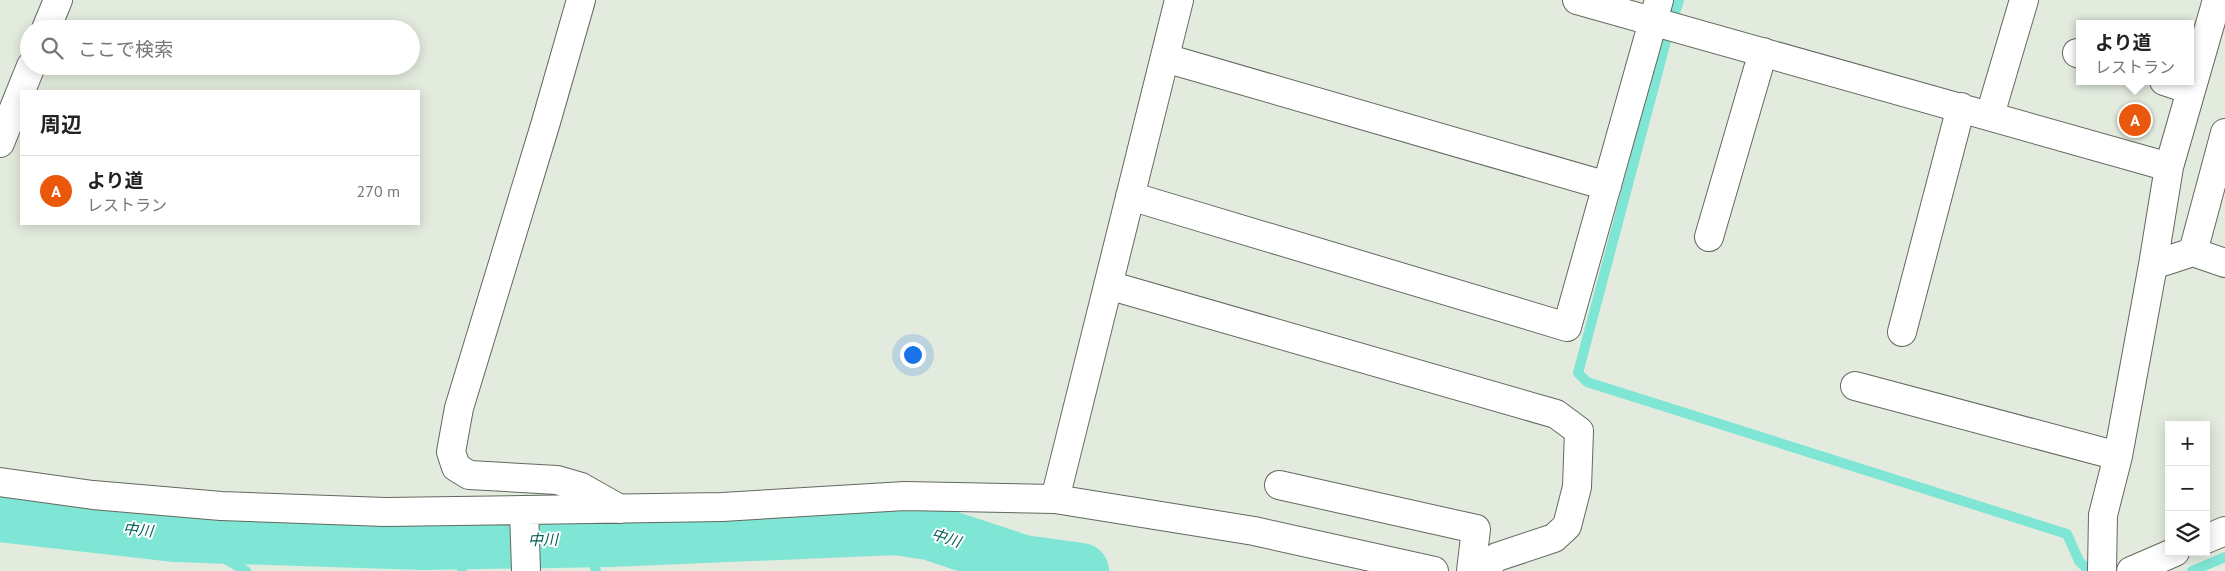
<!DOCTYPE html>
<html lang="ja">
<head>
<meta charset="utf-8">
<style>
  body { margin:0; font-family:"PT Sans","Noto Sans JP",sans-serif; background:#f2f2f2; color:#222 }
  .controls { position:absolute; right:15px; bottom:15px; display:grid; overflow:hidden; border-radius:0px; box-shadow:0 2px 12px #0003 }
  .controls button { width:45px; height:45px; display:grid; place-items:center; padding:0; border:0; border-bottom:1px solid #e0e0e0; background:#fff; color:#222; font:25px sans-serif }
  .you { position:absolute; left:912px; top:354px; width:18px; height:18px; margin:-12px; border:4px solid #fff; border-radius:50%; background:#1a73e8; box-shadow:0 0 0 8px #1a73e833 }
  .badge { display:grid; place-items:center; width:32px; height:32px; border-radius:50%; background:#ea580c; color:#fff; font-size:16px; font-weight:700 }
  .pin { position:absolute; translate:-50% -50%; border:2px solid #fff; box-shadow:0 1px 5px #0006 }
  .popup { position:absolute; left:2076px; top:20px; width:118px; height:65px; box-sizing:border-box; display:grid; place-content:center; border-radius:0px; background:#fff; filter:drop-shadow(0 1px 4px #0005); font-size:16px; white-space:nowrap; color:#767676 }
  .popup b { font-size:19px; color:#222 }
  .popup::after { content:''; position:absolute; left:50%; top:100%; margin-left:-10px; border:10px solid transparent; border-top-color:#fff }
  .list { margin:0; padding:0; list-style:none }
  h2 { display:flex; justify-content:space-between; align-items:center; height:65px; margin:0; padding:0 20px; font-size:21px }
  h2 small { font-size:16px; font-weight:400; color:#767676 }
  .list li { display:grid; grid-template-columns:32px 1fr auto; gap:15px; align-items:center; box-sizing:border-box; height:70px; padding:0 20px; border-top:1px solid #e0e0e0 }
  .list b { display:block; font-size:19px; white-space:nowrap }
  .list p { margin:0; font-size:16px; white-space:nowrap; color:#767676 }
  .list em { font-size:16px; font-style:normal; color:#767676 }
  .icon { flex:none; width:28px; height:28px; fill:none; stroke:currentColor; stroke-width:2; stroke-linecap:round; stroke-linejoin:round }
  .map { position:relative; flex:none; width:2225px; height:571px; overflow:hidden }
  .search { position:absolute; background:#fff; box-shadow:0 2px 12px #0003; left:20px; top:20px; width:400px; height:55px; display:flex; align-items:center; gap:12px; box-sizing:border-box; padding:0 18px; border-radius:28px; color:#767676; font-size:19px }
  .panel { position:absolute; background:#fff; box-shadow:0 2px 12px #0003; left:20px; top:90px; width:400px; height:135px; border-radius:0px }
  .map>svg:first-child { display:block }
</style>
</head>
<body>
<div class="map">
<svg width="2225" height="571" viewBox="0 0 2225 571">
  <rect width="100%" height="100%" fill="#e3ebde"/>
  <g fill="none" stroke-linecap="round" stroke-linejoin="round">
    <path stroke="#7fe5d5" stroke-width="10" d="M1679 0 1665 45 1578 373 1587 382 2067 534 2079 561 2085 567
      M451 541 462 555V571
      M246 571 222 557 228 545 256 536
      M596 571 592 554 610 539
      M2192 571 2225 557"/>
    <path stroke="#7fe5d5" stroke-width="56" d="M0 514 174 534 423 542 610 539 896 527 929 532 1023 563 1081 571"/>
    <g stroke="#62695e" stroke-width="30">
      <path id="minor" d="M581 0 546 122 459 408 451 452 456 467 469 475 557 480 581 487 620 509
        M1577 0 2169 167
        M46 29 58 0
        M2077 53 2080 54
        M1165 58 1607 186
        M2164 81 2191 90
        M1990 115 2024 0
        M0 143 31 66
        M1130 196 1567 327 1659 0
        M1709 237 1763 52
        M2193 252 2225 263
        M2153 265 2193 252 2225 133
        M1108 285 1556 414 1579 431 1577 487 1567 526 1554 538 1497 557 1480 571
        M1902 332 1961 107
        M1855 386 2118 456
        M0 482 93 495 221 506 385 512 722 507 905 496 1055 499 1254 531 1434 571
        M1279 485 1476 529 1471 571
        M1055 499 1179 0
        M524 510 526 571
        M2102 571 2103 515 2118 456 2153 265 2169 167 2217 0"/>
    </g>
    <g stroke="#62695e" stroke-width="30">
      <path id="highway" d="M2206 539 2225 531
        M2131 571 2175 552"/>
    </g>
    <use href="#minor" stroke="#fff" stroke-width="28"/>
    <use href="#highway" stroke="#fff" stroke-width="28"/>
  </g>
  <g text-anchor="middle" stroke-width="4" stroke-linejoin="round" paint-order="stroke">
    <g font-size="15" font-style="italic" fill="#005e54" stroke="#fff">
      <text transform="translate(138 530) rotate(6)" y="5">中川</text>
      <text transform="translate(946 538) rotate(18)" y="5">中川</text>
      <text transform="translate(543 540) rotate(-1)" y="5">中川</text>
    </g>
  </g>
</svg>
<div class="controls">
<button>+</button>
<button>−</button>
<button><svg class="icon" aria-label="layers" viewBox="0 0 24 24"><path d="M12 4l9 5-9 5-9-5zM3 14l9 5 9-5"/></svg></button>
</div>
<div class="you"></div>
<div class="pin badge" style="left:2135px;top:120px">A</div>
<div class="popup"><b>より道</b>レストラン</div>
<div class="search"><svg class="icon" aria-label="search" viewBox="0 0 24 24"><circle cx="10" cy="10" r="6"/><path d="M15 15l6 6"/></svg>ここで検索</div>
<section class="panel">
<h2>周辺<small></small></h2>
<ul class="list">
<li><span class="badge">A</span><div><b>より道</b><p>レストラン</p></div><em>270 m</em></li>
</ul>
</section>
</div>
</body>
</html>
